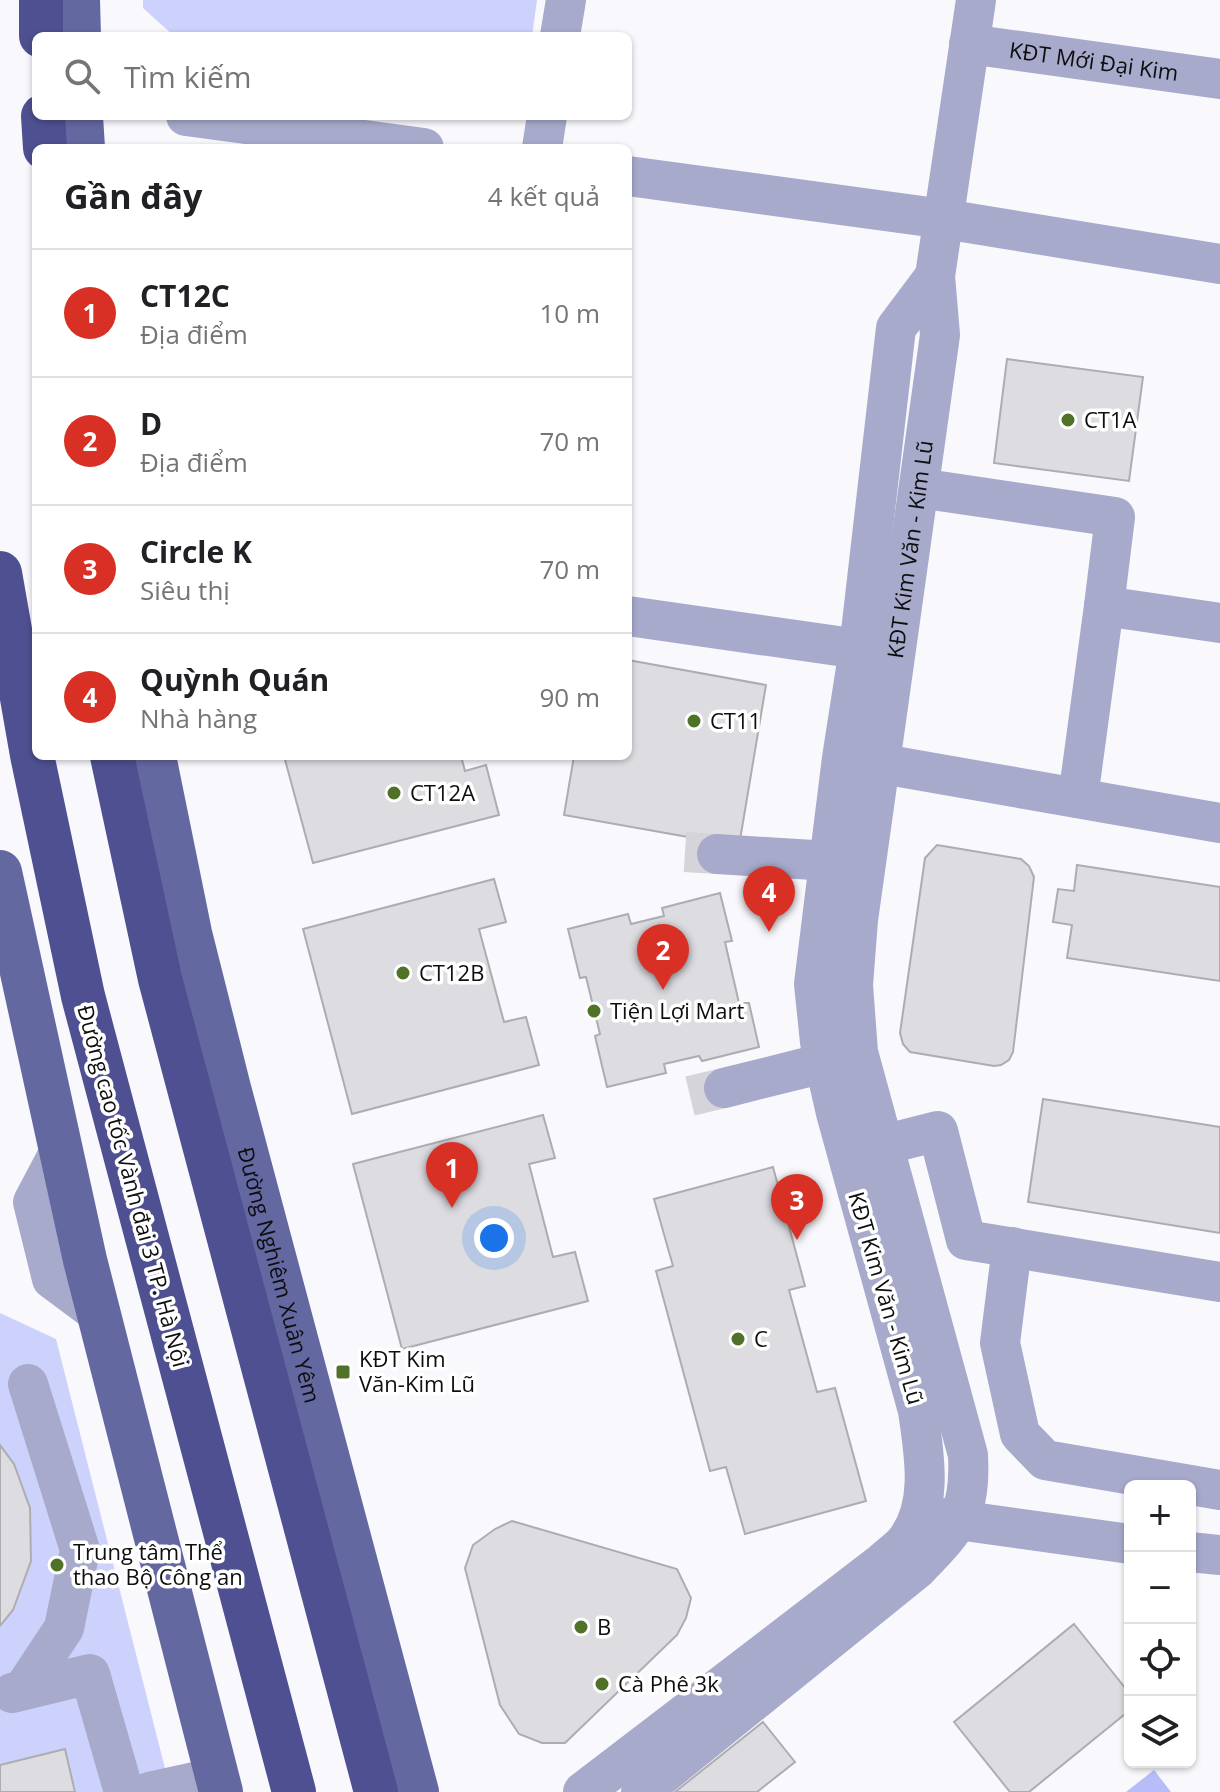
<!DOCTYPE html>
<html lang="vi">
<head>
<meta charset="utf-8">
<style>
  body { margin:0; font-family:"Open Sans",sans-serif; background:#f6f6f6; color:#202124 }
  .controls { position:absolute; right:24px; bottom:24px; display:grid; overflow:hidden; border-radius:12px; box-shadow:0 2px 6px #0004 }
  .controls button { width:72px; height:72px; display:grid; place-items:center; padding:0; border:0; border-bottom:2px solid #e0e0e0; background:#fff; color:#202124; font:40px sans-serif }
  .you { position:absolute; left:494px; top:1238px; width:28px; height:28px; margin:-20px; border:6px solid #fff; border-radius:50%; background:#1a73e8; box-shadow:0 0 0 12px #1a73e833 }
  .badge { display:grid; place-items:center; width:52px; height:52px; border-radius:50%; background:#d93025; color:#fff; font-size:26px; font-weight:700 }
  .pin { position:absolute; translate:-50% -66px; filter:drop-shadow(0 2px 4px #0008) }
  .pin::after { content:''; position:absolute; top:42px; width:28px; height:24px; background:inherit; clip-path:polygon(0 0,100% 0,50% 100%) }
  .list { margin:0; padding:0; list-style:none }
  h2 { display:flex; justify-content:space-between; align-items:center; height:104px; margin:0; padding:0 32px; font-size:34px }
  h2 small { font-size:26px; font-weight:400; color:#757577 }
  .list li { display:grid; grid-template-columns:52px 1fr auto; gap:24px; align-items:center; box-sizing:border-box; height:128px; padding:0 32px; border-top:2px solid #e0e0e0 }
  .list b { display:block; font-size:30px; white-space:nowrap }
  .list p { margin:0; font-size:26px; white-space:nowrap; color:#757577 }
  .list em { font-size:26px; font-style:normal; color:#757577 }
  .icon { flex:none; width:44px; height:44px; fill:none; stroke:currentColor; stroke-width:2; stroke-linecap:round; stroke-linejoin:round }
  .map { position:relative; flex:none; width:1220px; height:1792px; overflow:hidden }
  .search { position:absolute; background:#fff; box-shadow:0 2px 6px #0004; left:32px; top:32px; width:600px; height:88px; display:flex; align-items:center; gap:20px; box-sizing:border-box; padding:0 28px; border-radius:12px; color:#757577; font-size:30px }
  .panel { position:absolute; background:#fff; box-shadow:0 2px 6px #0004; left:32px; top:144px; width:600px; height:616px; border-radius:12px }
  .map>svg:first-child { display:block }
</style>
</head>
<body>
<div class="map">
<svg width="1220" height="1792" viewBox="0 0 1220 1792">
  <rect width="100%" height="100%" fill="#f8f8fd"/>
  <path fill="#cdd2fc" d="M143 0H537L532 36H174L143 8Z
    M0 1313 56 1339 171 1792H0Z"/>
  <path fill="#b7bdf8" d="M1154 1770 1171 1792H1126Z"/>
  <path fill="#dcdce1" stroke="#adadb1" stroke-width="2" d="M1007 359 1143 377 1129 481 994 463Z
    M628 660 766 685 739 846 564 815 574 756H628Z
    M284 756H461L465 771 486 765 499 815 313 863Z
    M937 845 1021 859 1029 866 1034 877 1013 1052 1009 1060 1001 1065 994 1066 910 1052 903 1044 900 1033 925 858Z
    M1077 865 1220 887V981L1067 958 1072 925 1053 922 1058 889 1074 891Z
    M494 879 506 922 479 929 504 1022 526 1017 539 1065 352 1114 303 929Z
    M720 893 732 941 725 942 739 1003H749L759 1047 702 1061 699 1056 664 1064 666 1073 607 1087 595 1036 600 1034 586 977 580 978 568 929 628 914 631 924 664 916 662 908Z
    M1043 1099 1220 1127V1233L1028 1202Z
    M543 1115 555 1158 529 1164 553 1257 575 1252 588 1301 402 1349 353 1164Z
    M773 1167 805 1286 789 1290 817 1392 835 1388 866 1501 745 1534 726 1467 710 1471 656 1271 673 1266 654 1199Z
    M0 1445 14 1464 30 1508 31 1561 13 1610 0 1626Z
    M512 1521 677 1569 691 1598 686 1618 677 1635 565 1743H542L519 1734 500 1705 465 1568 473 1545 495 1529Z
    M1074 1624 1130 1694V1710L1029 1792H1010L954 1722Z
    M763 1722 795 1762 757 1792H675Z
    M65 1749 75 1792H0V1765Z"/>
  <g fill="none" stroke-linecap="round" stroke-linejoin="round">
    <path stroke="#d5d5d9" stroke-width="40" stroke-dasharray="40 20" stroke-linecap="butt" d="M685 852 717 854
      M690 1096 724 1088"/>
    <g stroke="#a7aacb" stroke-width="40">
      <path d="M560 36 566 0"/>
      <path id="s1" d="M969 44 1220 79"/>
      <path d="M186 116 424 148"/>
      <path d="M542 148 547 116"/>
      <path d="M628 176 944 219 1220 264"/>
      <path d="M919 488 1115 517 1104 606"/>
      <path d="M628 616 859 649"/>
      <path d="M854 759 1220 823"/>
      <path d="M1078 798 1104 606 1220 623"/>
      <path d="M717 854 829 861"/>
      <path d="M724 1088 824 1063"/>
      <path d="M883 1145 938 1131 966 1240 1220 1282"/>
      <path d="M61 1149 33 1202 52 1279 99 1314"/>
      <path d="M1012 1247 1000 1343 1020 1434 1045 1460 1220 1490"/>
      <path d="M936 1517 1130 1544"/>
      <path d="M1190 1552 1220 1555"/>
      <path d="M23 1690 64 1628 80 1550 28 1384"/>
      <path d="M12 1693 90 1674 124 1792"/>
      <path d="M149 1792 217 1777"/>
      <path d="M583 1792 882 1563C889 1556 900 1549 906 1541 934 1505 924 1453 918 1411L836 1113 820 1042 814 984 842 758 859 649 896 328 935 276"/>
      <path id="s2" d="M641 1792 917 1569C956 1528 971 1515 968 1455L858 1052 853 985 858 920 940 335 935 276 976 0"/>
    </g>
    <g stroke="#6468a1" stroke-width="44">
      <path d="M78 0 79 36"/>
      <path d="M81 116 83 148"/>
      <path id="s3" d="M154 756 190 933 229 1088 417 1792"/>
      <path d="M0 872 85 1260 221 1792"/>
    </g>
    <path stroke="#4e5091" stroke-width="44" d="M41 0V36
      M43 116 45 148
      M0 573 32 755 83 996 294 1792
      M112 756 160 979 376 1792"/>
  </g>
  <g fill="#507128" stroke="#fff" stroke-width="3">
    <circle cx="1068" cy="420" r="8"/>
    <circle cx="694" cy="721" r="8"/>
    <circle cx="394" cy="793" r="8"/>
    <circle cx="403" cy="973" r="8"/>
    <circle cx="594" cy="1011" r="8"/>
    <circle cx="738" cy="1339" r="8"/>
    <rect x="335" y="1364" width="16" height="16" rx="4"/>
    <circle cx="57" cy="1565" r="8"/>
    <circle cx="581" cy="1627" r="8"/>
    <circle cx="602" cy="1684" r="8"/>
  </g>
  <g text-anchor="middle" stroke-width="7" stroke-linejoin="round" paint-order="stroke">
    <g font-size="22" fill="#0e0e0f" stroke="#fff">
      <text dy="8" stroke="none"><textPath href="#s1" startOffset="126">KĐT Mới Đại Kim</textPath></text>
      <text dy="8" stroke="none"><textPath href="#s2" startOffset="1410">KĐT Kim Văn - Kim Lũ</textPath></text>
      <text transform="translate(133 1186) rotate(75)" y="8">Đường cao tốc Vành đai 3 TP. Hà Nội</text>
      <text dy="8" stroke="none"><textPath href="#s3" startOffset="534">Đường Nghiêm Xuân Yêm</textPath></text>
      <text transform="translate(886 1298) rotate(74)" y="8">KĐT Kim Văn - Kim Lũ</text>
    </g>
    <g font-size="22" fill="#0e0e0f" stroke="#fff" text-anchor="start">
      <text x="1084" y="428">CT1A</text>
      <text x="710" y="729">CT11</text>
      <text x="410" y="801">CT12A</text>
      <text x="419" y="981">CT12B</text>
      <text x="610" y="1019">Tiện Lợi Mart</text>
      <text x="754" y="1347">C</text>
      <text x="359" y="1367">KĐT Kim<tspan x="359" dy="25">Văn-Kim Lũ</tspan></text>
      <text x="73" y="1560">Trung tâm Thể<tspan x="73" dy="25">thao Bộ Công an</tspan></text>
      <text x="597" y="1635">B</text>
      <text x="618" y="1692">Cà Phê 3k</text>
    </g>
  </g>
</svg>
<div class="controls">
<button>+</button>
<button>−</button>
<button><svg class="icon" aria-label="locate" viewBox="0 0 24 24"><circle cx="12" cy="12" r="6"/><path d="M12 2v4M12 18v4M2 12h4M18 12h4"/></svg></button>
<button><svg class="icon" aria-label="layers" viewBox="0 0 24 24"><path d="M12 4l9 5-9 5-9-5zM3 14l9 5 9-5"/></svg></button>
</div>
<div class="you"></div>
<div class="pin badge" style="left:452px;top:1208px">1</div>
<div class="pin badge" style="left:663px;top:990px">2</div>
<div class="pin badge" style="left:797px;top:1240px">3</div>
<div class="pin badge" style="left:769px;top:932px">4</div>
<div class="search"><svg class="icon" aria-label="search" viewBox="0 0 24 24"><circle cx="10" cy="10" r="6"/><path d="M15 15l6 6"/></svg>Tìm kiếm</div>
<section class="panel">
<h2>Gần đây<small>4 kết quả</small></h2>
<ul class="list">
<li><span class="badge">1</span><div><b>CT12C</b><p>Địa điểm</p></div><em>10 m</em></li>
<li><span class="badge">2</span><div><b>D</b><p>Địa điểm</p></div><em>70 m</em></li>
<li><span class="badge">3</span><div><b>Circle K</b><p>Siêu thị</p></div><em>70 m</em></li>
<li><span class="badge">4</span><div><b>Quỳnh Quán</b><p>Nhà hàng</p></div><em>90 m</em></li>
</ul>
</section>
</div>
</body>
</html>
